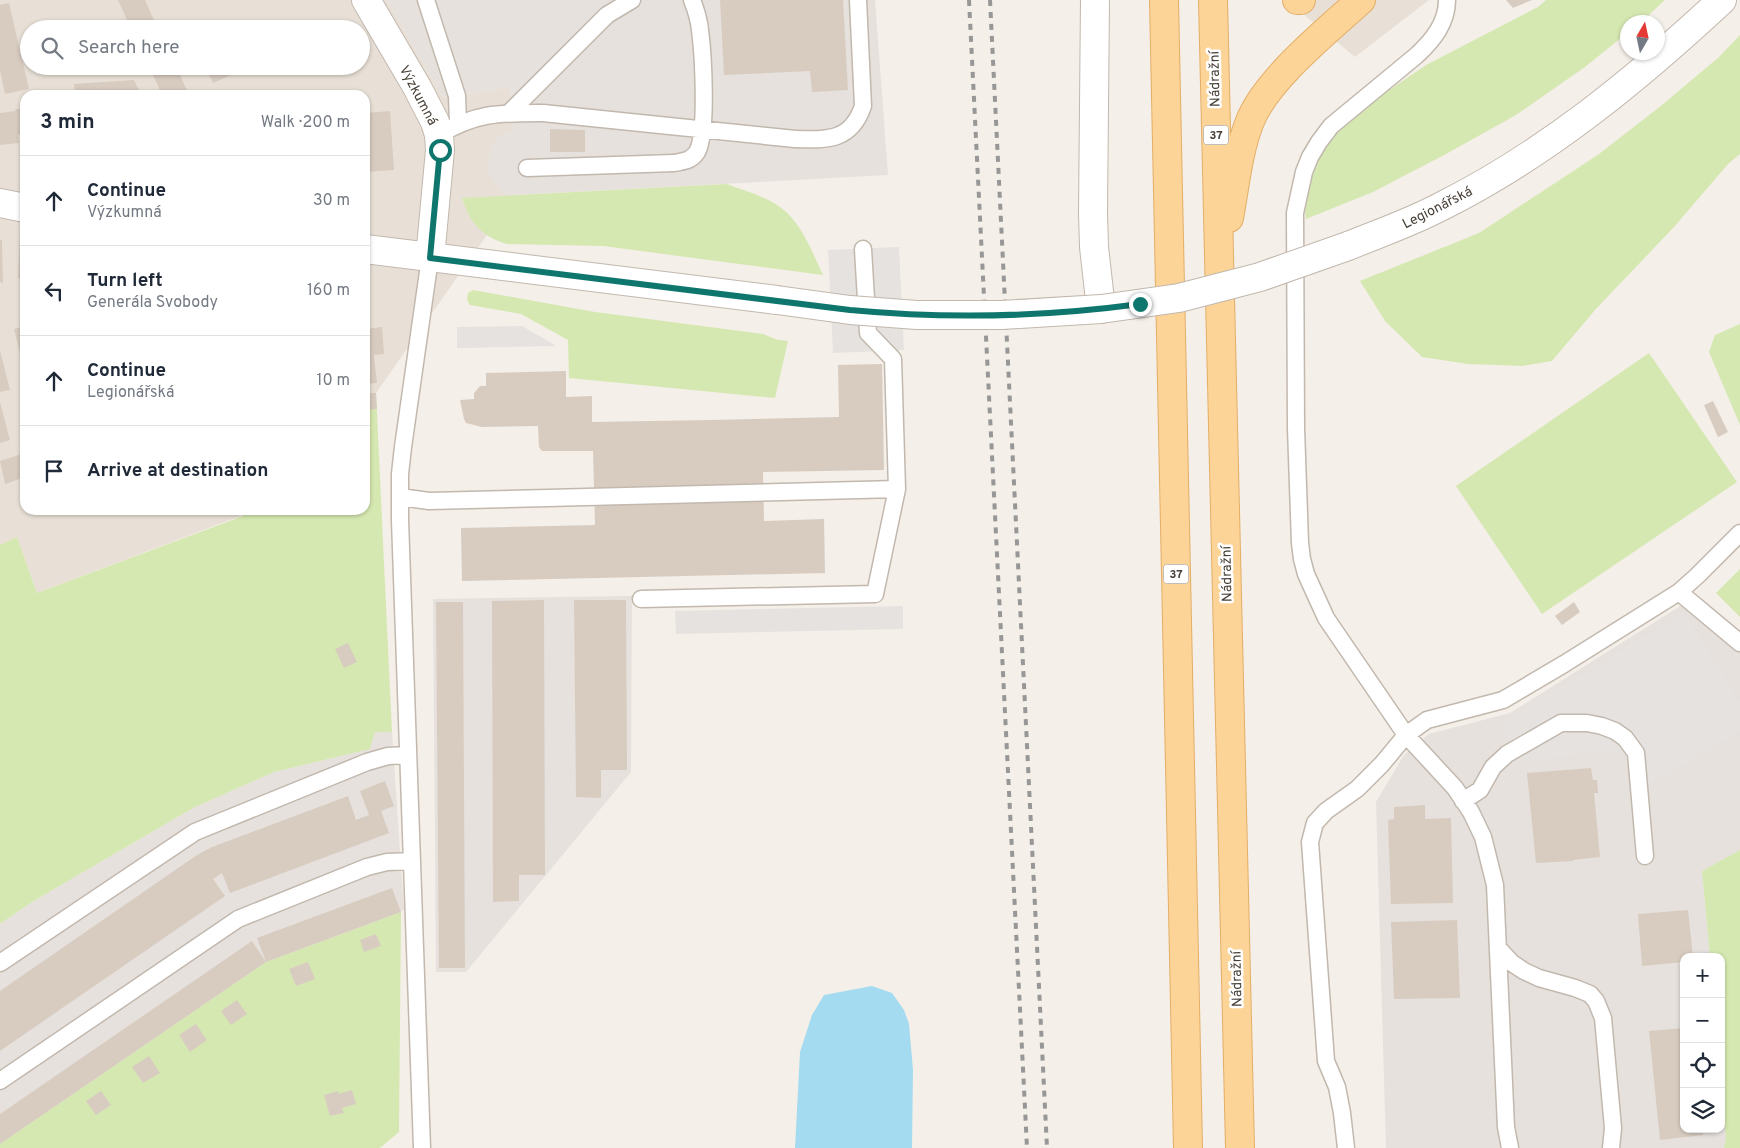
<!DOCTYPE html>
<html lang="en">
<head>
<meta charset="utf-8">
<style>
  body { margin:0; font-family:Overpass,sans-serif; background:#f2f2f3; color:#1f2937 }
  .controls { position:absolute; right:15px; bottom:15px; display:grid; overflow:hidden; border-radius:10px; box-shadow:0 1px 4px #0004 }
  .controls button { width:45px; height:45px; display:grid; place-items:center; padding:0; border:0; border-bottom:1px solid #e0e1e3; background:#fff; color:#1f2937; font:25px sans-serif }
  .compass { position:absolute; left:1620px; top:15px; width:45px; height:45px; border-radius:50%; background:#fff; box-shadow:0 1px 4px #0004; rotate:9deg }
  .stop { position:absolute; width:15px; height:15px; margin:-11px; border:4px solid #0f766e; border-radius:50%; background:#fff }
  .stop.end { background:#0f766e; border-color:#fff; box-shadow:0 1px 5px #0008 }
  .list { margin:0; padding:0; list-style:none }
  h2 { display:flex; justify-content:space-between; align-items:center; height:65px; margin:0; padding:0 20px; font-size:21px }
  h2 small { font-size:16px; font-weight:400; color:#747a83 }
  .list li { display:grid; grid-template-columns:32px 1fr auto; gap:15px; align-items:center; box-sizing:border-box; height:90px; padding:0 20px; border-top:1px solid #e0e1e3 }
  .list b { display:block; font-size:19px; white-space:nowrap }
  .list p { margin:0; font-size:16px; white-space:nowrap; color:#747a83 }
  .list em { font-size:16px; font-style:normal; color:#747a83 }
  .icon { flex:none; width:28px; height:28px; fill:none; stroke:currentColor; stroke-width:2; stroke-linecap:round; stroke-linejoin:round }
  .map { position:relative; flex:none; width:1740px; height:1148px; overflow:hidden }
  .search { position:absolute; background:#fff; box-shadow:0 1px 4px #0004; left:20px; top:20px; width:350px; height:55px; display:flex; align-items:center; gap:12px; box-sizing:border-box; padding:0 18px; border-radius:28px; color:#747a83; font-size:19px }
  .panel { position:absolute; background:#fff; box-shadow:0 1px 4px #0004; left:20px; top:90px; width:350px; height:425px; border-radius:15px }
  .map>svg:first-child { display:block }
</style>
</head>
<body>
<div class="map">
<svg width="1740" height="1148" viewBox="0 0 1740 1148">
  <rect width="100%" height="100%" fill="#f4efe8"/>
  <path fill="#e8e0d6" fill-rule="evenodd" d="M0 0H387L443 98 500 89 510 85 514 131 500 136 504 193 515 195 376 393H365V95H25V510H240L243 515 37 593 17 537 0 545ZM29 29H361V66H29Z
    M1286 0H1429L1355 57Z"/>
  <path fill="#e6e1dd" d="M387 0H875L888 175 515 195 504 193 491 178 487 166 492 145 500 136 514 131 510 86 500 89 443 98Z
    M632 596 631 772 466 972H436L433 599Z
    M1682 605 1740 653V850L1702 871 1710 957H1684V1129H1721V1081L1726 1140 1724 1148H1386L1376 802 1404 755 1429 734 1510 713Z
    M375 732H392L404 910 266 962 0 1144V924L32 902 193 808 274 772 369 749Z"/>
  <path fill="#d6e8b1" d="M1546 0H1665L1641 22H1628L1627 33 1585 67 1516 115 1446 154 1373 192 1306 219 1304 202 1309 181 1321 154 1341 127 1382 95 1426 65 1538 7Z
    M1740 35V154L1728 164 1674 227 1595 310 1552 361 1523 366 1468 364 1422 357 1385 321 1360 281 1479 233 1599 154 1662 105 1719 57Z
    M727 184C745 191 765 196 780 207 802 223 812 252 823 275L603 246 507 244C481 236 470 223 462 198Z
    M473 290 595 312 763 334 778 340 788 341 775 398 569 378 568 340 521 314 470 305 467 300 468 293Z
    M1740 324V425L1709 352 1715 335Z
    M1649 353 1737 482 1542 614 1456 486Z
    M365 393H376L392 732H375L370 749 274 772 193 808 32 902 0 924V545L17 537 37 593 243 516 240 510H365Z
    M1740 569V617L1716 593Z
    M1740 850V1148H1724L1726 1139 1721 1081V957H1710L1702 871Z
    M401 912 399 1132 380 1148H0V1144L266 962Z"/>
  <path fill="#e5e2e0" d="M899 247 904 350 833 353 828 250Z
    M522 326 555 345V346L457 348V327Z
    M903 606V629L676 634 675 611Z
    M1684 612 1740 702V731L1651 785 1631 786 1629 757 1620 750 1522 761 1500 724Z"/>
  <path fill="#a5dbf0" d="M872 986 892 993 904 1010 909 1024 913 1070 912 1148H795L800 1052 812 1015 824 995Z"/>
  <path fill="#d8ccc1" d="M118 0H145L158 29H131Z
    M720 0H843L848 90 812 92 810 71 724 75Z
    M1506 0H1532L1513 8Z
    M9 3 29 89 5 94 0 71V5Z
    M149 66H176L189 95H162Z
    M205 66H244L245 69 213 83Z
    M134 80 141 95H75L74 84Z
    M15 109H25V134L18 135 19 143 0 145V113L16 111Z
    M390 111 394 170 365 172V113Z
    M550 129 585 130V152H550Z
    M20 237H25V279L18 278Z
    M0 240H2L3 283 0 282Z
    M25 326V355L21 357 14 329Z
    M382 327 384 354 374 355 377 383 365 384V329Z
    M0 350 10 390 0 392Z
    M882 364 884 470 763 472 764 521 824 519 825 573 462 581 461 528 595 525 593 451H542L539 447 538 426 482 427 466 423 464 419 460 400 474 399V393L480 386H486V373L566 371V397L592 396V422L711 420 839 417 838 365Z
    M365 393H376L377 409 365 410Z
    M1713 401 1728 432 1718 437 1704 405Z
    M0 402 10 440 0 443Z
    M25 453V477L5 484 0 461Z
    M544 600 545 875H519V901L493 902 492 601Z
    M574 600H626L627 770H601V798L576 797Z
    M436 602H463L465 968H439Z
    M1574 602 1580 612 1562 625 1555 616Z
    M348 643 357 662 344 668 335 649Z
    M1591 768 1593 780H1597L1598 793H1594L1600 857 1573 860V861L1536 863 1527 773Z
    M385 781 394 806 381 811 389 833 230 893 222 873 213 879 225 896 0 1051V991L197 855 212 847 348 796 356 820 369 815 360 791Z
    M1425 805V819L1451 818 1453 903 1391 904 1388 820 1394 819V807Z
    M392 888 401 912 266 962 257 938Z
    M1688 910 1693 957H1684V962L1642 966 1638 914Z
    M1457 920 1460 998 1394 999 1391 922Z
    M376 934 381 946 364 952 360 940Z
    M252 941 266 962 0 1144V1114Z
    M308 962 315 979 296 986 289 969Z
    M237 1000 247 1014 231 1025 221 1011Z
    M196 1024 207 1040 190 1052 179 1035Z
    M1684 1028V1129H1703V1135L1660 1140 1649 1031Z
    M149 1056 160 1073 143 1083 132 1067Z
    M352 1090 356 1104 342 1108 344 1113 330 1116 324 1095 338 1091V1094Z
    M101 1091 111 1105 96 1115 86 1101Z"/>
  <g fill="none" stroke-linecap="round" stroke-linejoin="round">
    <g stroke="#c2b8ae" stroke-width="19">
      <path id="lane" d="M426 0 457 96 458 124
        M1447 0C1447 23 1433 40 1417 55L1331 126 1319 142 1310 157 1304 172 1295 213 1296 428 1300 543 1302 559 1306 574 1326 618 1406 735 1455 788 1471 812 1483 837 1495 885 1506 1127 1510 1148
        M509 113 607 15 632 0
        M439 135C477 112 501 113 543 113L795 139C828 140 851 141 863 106L858 0
        M527 168 674 163C684 161 691 161 697 152 708 133 703 53 700 30 699 19 696 10 692 0
        M400 497 429 501 897 489
        M1679 592 1697 576 1740 533
        M641 599 875 594 897 489 893 359 868 333 863 249
        M1463 801 1480 790 1493 767 1507 754 1561 723H1587L1602 726 1615 731 1625 738 1636 753 1645 856
        M1498 948 1512 963 1524 971 1539 978 1575 988 1590 994 1596 1001 1603 1018 1613 1128 1611 1148
        M0 963 195 832 367 762 388 756 408 755
        M0 1081 238 919 367 867 387 862 412 861
        M422 1148 400 520V474L403 447 430 258
        M1346 1148 1342 1113 1337 1087 1326 1061 1310 842 1315 823 1326 811 1357 789 1382 764 1406 735 1427 720 1503 700 1564 664 1679 592 1740 643"/>
    </g>
    <g stroke="#c2b8ae" stroke-width="30">
      <path id="street" d="M366 0 417 87 435 122 439 135 440 150 430 258
        M1095 0 1093 213 1094 247 1101 309
        M0 203 25 208
        M1348 246C1380 233 1412 222 1442 206 1546 154 1637 79 1722 0
        M365 249 777 300"/>
    </g>
    <g stroke="#e3ae67" stroke-width="30">
      <path id="primary" d="M1164 0 1188 1148
        M1213 0 1240 1148
        M1297 0H1301
        M1229 218C1235 186 1238 151 1250 121 1267 79 1327 31 1361 0"/>
    </g>
    <use href="#lane" stroke="#fff" stroke-width="16"/>
    <use href="#street" stroke="#fff" stroke-width="28"/>
    <use href="#primary" stroke="#fdd498" stroke-width="28"/>
    <path stroke="#979797" stroke-width="4" stroke-dasharray="6 6" stroke-linecap="butt" d="M969 0 1027 1148
      M990 0 1047 1148"/>
    <g stroke="#c2b8ae" stroke-width="30" stroke-linecap="butt">
      <path id="street-bridge" d="M777 300 850 310 917 315H1002L1101 309 1179 298 1260 277 1348 246"/>
    </g>
    <use href="#street-bridge" stroke="#fff" stroke-width="28"/>
  </g>
  <g fill="none" stroke-linecap="round" stroke-linejoin="round">
    <path stroke="#0f766e" stroke-width="6" d="M440 150 430 258 850 310C946 319 1044 317 1140 304"/>
  </g>
  <g text-anchor="middle" stroke-width="5" stroke-linejoin="round" paint-order="stroke">
    <g fill="#fff" stroke="#7e7973" stroke-width="1">
      <rect x="1203.5" y="125.5" width="25" height="19" rx="4"/>
      <rect x="1163.5" y="564.5" width="25" height="19" rx="4"/>
    </g>
    <g font-size="12" font-weight="bold" fill="#473f37">
      <text x="1216" y="139">37</text>
      <text x="1176" y="578">37</text>
    </g>
    <g font-size="14" fill="#473f37" stroke="#fff">
      <text transform="translate(1214 79) rotate(-91)" y="5">Nádražní</text>
      <text transform="translate(419 95) rotate(62)" y="5">Výzkumná</text>
      <text transform="translate(1437 207) rotate(-27)" y="5">Legionářská</text>
      <text transform="translate(1226 574) rotate(-91)" y="5">Nádražní</text>
      <text transform="translate(1236 979) rotate(-91)" y="5">Nádražní</text>
    </g>
  </g>
</svg>
<div class="controls">
<button>+</button>
<button>−</button>
<button><svg class="icon" aria-label="locate" viewBox="0 0 24 24"><circle cx="12" cy="12" r="6"/><path d="M12 2v4M12 18v4M2 12h4M18 12h4"/></svg></button>
<button><svg class="icon" aria-label="layers" viewBox="0 0 24 24"><path d="M12 4l9 5-9 5-9-5zM3 14l9 5 9-5"/></svg></button>
</div>
<svg class="compass" viewBox="-18 -18 36 36"><path d="M0-13l5 13h-10z" fill="#e53935"/><path d="M0 13l5-13h-10z" fill="#747a83"/></svg>
<div class="stop" style="left:440px;top:150px"></div>
<div class="stop end" style="left:1140px;top:304px"></div>
<div class="search"><svg class="icon" aria-label="search" viewBox="0 0 24 24"><circle cx="10" cy="10" r="6"/><path d="M15 15l6 6"/></svg>Search here</div>
<section class="panel">
<h2>3 min<small>Walk · 200 m</small></h2>
<ul class="list">
<li><svg class="icon" aria-label="ahead" viewBox="0 0 24 24"><path d="M12 20V5M6 11l6-6 6 6"/></svg><div><b>Continue</b><p>Výzkumná</p></div><em>30 m</em></li>
<li><svg class="icon" aria-label="left" viewBox="0 0 24 24"><path d="M17 20v-9H6M10 6l-5 5 5 5"/></svg><div><b>Turn left</b><p>Generála Svobody</p></div><em>160 m</em></li>
<li><svg class="icon" aria-label="ahead" viewBox="0 0 24 24"><path d="M12 20V5M6 11l6-6 6 6"/></svg><div><b>Continue</b><p>Legionářská</p></div><em>10 m</em></li>
<li><svg class="icon" aria-label="arrive" viewBox="0 0 24 24"><path d="M6 21V4h12l-3 4 3 4H6"/></svg><div><b>Arrive at destination</b></div></li>
</ul>
</section>
</div>
</body>
</html>
